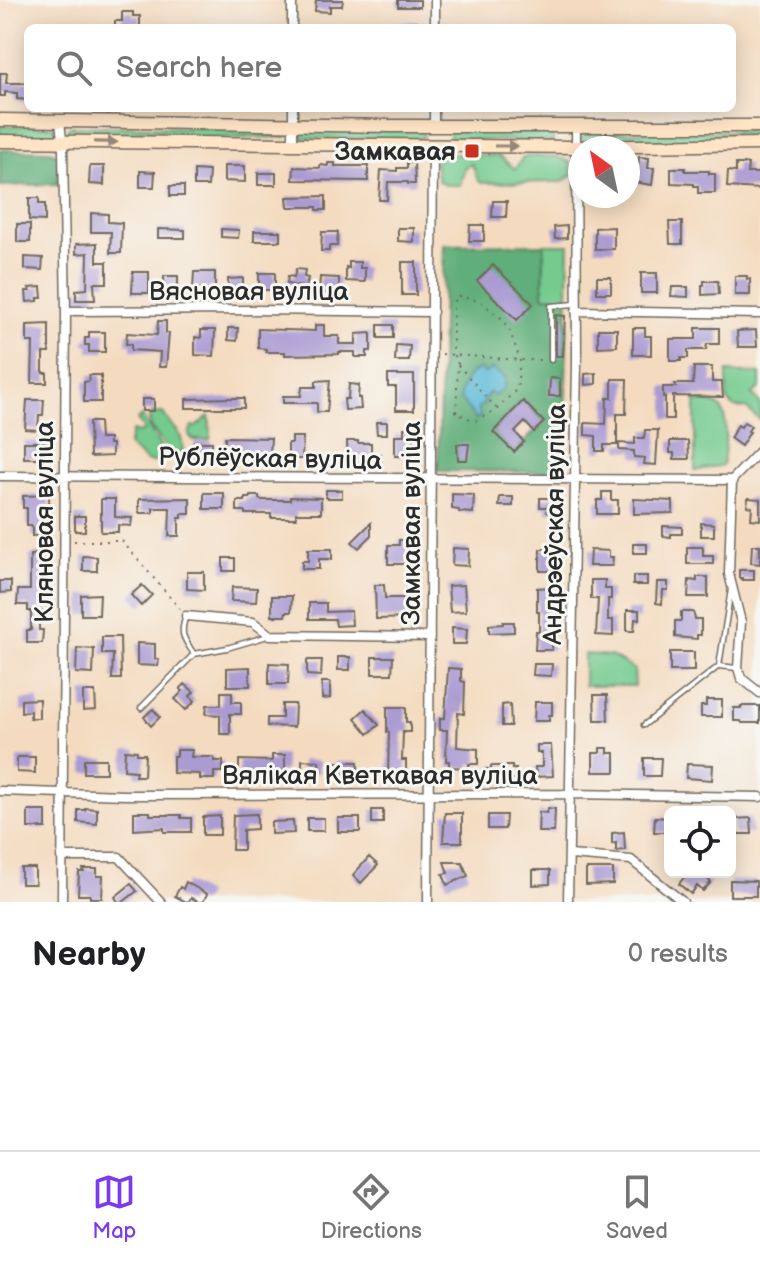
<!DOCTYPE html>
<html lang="en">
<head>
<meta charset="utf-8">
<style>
  body { margin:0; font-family:"Balsamiq Sans",sans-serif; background:#f6f6f6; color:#202124 }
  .controls { position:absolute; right:24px; bottom:24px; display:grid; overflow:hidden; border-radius:12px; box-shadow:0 4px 20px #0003 }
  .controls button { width:72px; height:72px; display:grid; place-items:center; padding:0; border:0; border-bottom:2px solid #e0e0e0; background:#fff; color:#202124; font:40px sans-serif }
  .compass { position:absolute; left:568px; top:136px; width:72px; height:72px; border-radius:50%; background:#fff; box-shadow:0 4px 20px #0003; rotate:327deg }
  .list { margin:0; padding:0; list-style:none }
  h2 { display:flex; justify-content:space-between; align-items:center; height:104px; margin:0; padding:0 32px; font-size:34px }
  h2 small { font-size:26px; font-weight:400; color:#757577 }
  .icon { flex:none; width:44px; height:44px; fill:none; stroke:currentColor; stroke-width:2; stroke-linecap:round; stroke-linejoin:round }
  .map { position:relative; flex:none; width:760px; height:902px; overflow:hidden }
  .search { position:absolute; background:#fff; box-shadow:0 4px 20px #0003; left:24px; right:24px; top:24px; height:88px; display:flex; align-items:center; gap:20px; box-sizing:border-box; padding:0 28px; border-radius:12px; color:#757577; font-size:30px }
  .sheet { height:248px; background:#fff }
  nav { display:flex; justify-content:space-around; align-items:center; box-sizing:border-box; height:112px; border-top:2px solid #e0e0e0; background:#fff; font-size:22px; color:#757577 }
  nav a { display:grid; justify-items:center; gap:4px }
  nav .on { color:#7c3aed }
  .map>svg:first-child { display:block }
</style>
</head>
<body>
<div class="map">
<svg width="760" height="902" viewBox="0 0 760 902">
  <rect width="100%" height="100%" fill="#f6f6f2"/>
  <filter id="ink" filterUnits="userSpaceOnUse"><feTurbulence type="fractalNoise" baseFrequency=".0125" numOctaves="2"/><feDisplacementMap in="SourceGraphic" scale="16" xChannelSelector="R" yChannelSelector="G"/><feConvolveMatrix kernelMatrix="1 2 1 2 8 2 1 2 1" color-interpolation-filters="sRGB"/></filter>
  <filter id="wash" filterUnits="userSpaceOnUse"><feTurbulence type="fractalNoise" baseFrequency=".006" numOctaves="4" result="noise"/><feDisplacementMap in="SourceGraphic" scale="32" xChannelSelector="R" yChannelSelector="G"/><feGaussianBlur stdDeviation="1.8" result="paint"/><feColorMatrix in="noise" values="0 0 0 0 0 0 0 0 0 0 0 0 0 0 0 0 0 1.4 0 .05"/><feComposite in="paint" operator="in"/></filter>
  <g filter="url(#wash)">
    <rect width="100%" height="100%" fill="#f4dbc0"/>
    <path fill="#75ca8e" stroke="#507a5c" stroke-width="2" d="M0 126H53L57 132 53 137 0 136Z
      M70 126 286 129 288 133 286 137 204 139 69 136 67 130Z
      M302 129 421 130 424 136 420 139 302 138 298 134Z
      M450 130 553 131V142L450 139Z
      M760 131V140L585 142 581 137 585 132Z
      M453 154 499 156 515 169 523 157 555 156 570 162 573 174 562 182 481 183 478 180 472 164 465 167 460 185H446L438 181 435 163 441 156Z
      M544 244H569L568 297 543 296Z
      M727 372 760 374V387L752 395 760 403V420L746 408 734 407 727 400Z
      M695 401C703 402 713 401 720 407 730 418 724 451 723 465L695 471Z
      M163 413C173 432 182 425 183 453L170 454 151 427 149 419 152 414Z
      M142 416 165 455 162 462H148L128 446 132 431 139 433 144 430 137 420Z
      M209 416 211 437 209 440H193L189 435 192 426 196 427Z
      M584 654 611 656 634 669 635 686H584Z"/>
    <path fill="#60ae79" stroke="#466c52" stroke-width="2" fill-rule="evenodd" d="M0 150 50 151 59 155 58 184 0 186Z
      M544 244 543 296 568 297 564 472 438 471 444 245ZM473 372 485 373 490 392 486 396 483 405 478 408 476 419 460 398 466 381ZM523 401 544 422 514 452 493 431Z"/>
    <path fill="#58b9d6" stroke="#427280" stroke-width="2" d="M479 369 485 373 492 369 505 378 503 389 494 396 490 392 486 396 483 405 478 408 480 417 476 419 460 398C461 386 467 374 479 369Z"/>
    <g id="blocks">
      <path fill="#ab9bd3" d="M316 0H343L342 6H330V12L315 11Z
        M398 0H420V7H398Z
        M122 12H133V16H140V28H115V21H122Z
        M417 21V28H393L392 23Z
        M0 73H7L6 83H28V100L17 99V93L5 92V96H0Z
        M639 157 649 158 648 168H654L652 185 628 181V166H638Z
        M328 163H335V166H368V181L293 180 294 167 320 168V165L328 166Z
        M407 163H414L415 184H408V182H388L387 200H379L381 170 397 171V168H407Z
        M736 164H748L747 173H760V189L727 187 728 171 736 172Z
        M90 166H104V185L89 184Z
        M224 166H245V182L224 181Z
        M671 168H685V171H709V174H715V193H698V186H694V184L671 183Z
        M194 170 209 171 208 186H194Z
        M140 171 155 172 154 187H140Z
        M258 173H276V185H258Z
        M170 186H184V196H170Z
        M326 196V210H317V207H288L287 197Z
        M29 198H39V204H45V221L29 220Z
        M493 201H507L506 217H492Z
        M91 213 108 214V222L122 223 121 253H110L111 232H91Z
        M669 222H682V244H670Z
        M17 224H30V242H17Z
        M470 225H484V241H469Z
        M567 226V238L555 239 554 227Z
        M614 227V249H595V228Z
        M398 228H414V242L398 241Z
        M158 229 185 230V238H158Z
        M221 229 239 230 238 238 221 237Z
        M254 231H280V241H254Z
        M322 232H338L337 246H329V251H321Z
        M97 243V262H107V283H94L95 300H76V290L87 289 88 253 76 254V244Z
        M25 257 43 258 42 270 25 269Z
        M349 262H360V268H365V282L346 281V267L349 268Z
        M402 262H416V295H402Z
        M493 265 533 304 517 320 477 281Z
        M296 269 305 270 304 277 308 278 306 288 287 284 288 276 294 277Z
        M133 272H149V293H132Z
        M194 272H215V289H193Z
        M259 273H275V290H259Z
        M641 273H657V293H641Z
        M164 276H178V292L164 291Z
        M735 276H747V279H750V295H735Z
        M320 277 339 278V293H319Z
        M597 277H611V293H597Z
        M243 278V291H228V279Z
        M704 281H718L719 294 702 295V285H704Z
        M41 287 42 298H38V301L27 302 26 291H30L29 288Z
        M672 287H688V297L671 296Z
        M556 315 565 316 563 356H556Z
        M158 321H166V333H169L166 367H159L160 352 131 350V344H126L127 333 157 335Z
        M49 324V353H43V373H47V383H32L33 342H27V325Z
        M315 325H324V336H339V344H356V334L371 333V351H367V357H355V352H339V354L285 355V352H266V349L258 348V329L315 331Z
        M378 325H393V338H378Z
        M228 328H238L237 341 228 340Z
        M633 328H645V336H651V355H633Z
        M696 328H719V344H707L706 350H688V358H681V361H670V339H696Z
        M598 329H617V346L598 347Z
        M201 330H215L214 356 195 355V337L201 338Z
        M756 330 757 347H738L737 331Z
        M89 332H105V352H89V345H85V338H89Z
        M396 345 410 346 409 361H395Z
        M694 367H712V382H722L723 397 673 396V419H665V397H663V387H676L675 384H693Z
        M596 373V384L585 385V374Z
        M89 375H101V402H84V382L89 381Z
        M388 375H414V410H396V387H388Z
        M550 378 560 379V396H549Z
        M612 379H627L626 414H617V445H604V451H596V436L585 435V423L606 424 607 398H612Z
        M330 380 327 412H317V403H283V396H301L302 387H316V381Z
        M349 384 359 385 358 398H360L361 409 345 410 344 399H348Z
        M235 398H244V408H186V399Z
        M142 399H154V411H142Z
        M27 400H44L43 415H39L38 430 25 429Z
        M523 401 544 422 534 432 525 422 515 432 524 442 514 452 493 432Z
        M89 422H99L100 439H109V444H112V456L90 457Z
        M376 422H387V434H377Z
        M744 422 751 426 748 431 750 432 741 446 730 438 738 425 741 427Z
        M404 428H414V456H395V435H404Z
        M645 430H658L656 465 644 464 645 458 634 457V451L619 450V443L635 444V438H644Z
        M225 437 271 438 270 454H267V457L259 456V454H242V461H225Z
        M292 437H303L302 459H288V443H292Z
        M347 441H358V443H371V454H381V461H365L358 462V464H348Z
        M670 441H688L689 459H674V453H670Z
        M24 442H48V458H24Z
        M194 442H212V457H194Z
        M457 444H469L467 460H458Z
        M326 490H342V498H326Z
        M602 492H611V500H618V514H597V500H602Z
        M204 493H224V509H204Z
        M452 494 474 495 473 513 459 512V510L452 509Z
        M49 495 50 535 32 536V526H27V508H23V496Z
        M250 496H259V499L262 500H290V497L321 498V513H296V518H271V514H245V511H237V501H245V498H250Z
        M500 497H513V506H499Z
        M190 498V514H182V518H179V536H169L170 508H153V513H139V499Z
        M540 498H555V512H547V507H540Z
        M748 498 760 499V520L751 519 752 507 747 506Z
        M101 499H115V517L132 518 131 526 118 525V532H101Z
        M634 499 673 501V513L634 514Z
        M75 516H85V531H75Z
        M371 523V536L359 548 352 542Z
        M701 523 714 524V536H701Z
        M663 526 682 527V534H671V537L663 536Z
        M399 540H411V552H407V564H388V545H399Z
        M633 544H647V553H633Z
        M752 545H760V564L751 563Z
        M687 547H703V556H713V564H687Z
        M453 548 469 549 468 566 452 565Z
        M308 549H332V559H319V569H302V561H308Z
        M540 549H556V561H559V571H540Z
        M590 550 609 551V557H613L612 566H589Z
        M41 554 42 561H44L43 591H47V611H39V630H43L42 643H27V630H31V611H28V605H17L18 590H30V555Z
        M83 556 97 557V571H83Z
        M223 558H235V571H223Z
        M739 570H754V580H742V578H739Z
        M187 572H204V590L187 589Z
        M633 576H647V585H633Z
        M697 577H708V597H688L689 580 697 581Z
        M591 580H605V589H611V599H608V620H613V636L596 635 598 599H591Z
        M0 581H11V592L0 593Z
        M657 582H668V590H663L662 604 656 603Z
        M142 585 152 595 141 606 131 595Z
        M375 585H384L385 598H410V607H414V618L376 619Z
        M464 585 466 611 450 612 448 586Z
        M232 587 257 588 256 602 231 601Z
        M551 587 554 613H562V619H553L552 650H535L536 631H539V612H537V588Z
        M100 594 99 615H81V595Z
        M272 596H292L291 612H286L285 616H272Z
        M309 603H326V612L351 611 352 625 336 626 335 619H309Z
        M627 610H639V619H635L634 631H627Z
        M681 612H693L695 619H701V635H697V639L675 637V621H681Z
        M503 622H514V632L489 633V625L503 624Z
        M452 628 467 629 466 644H452Z
        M102 637H120L121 679H112L113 654H102Z
        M137 643 155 644V659H159L158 666 137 665Z
        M77 648 94 649 93 674 76 673Z
        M670 652H694V671H670Z
        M338 657H350V670H338Z
        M372 657H393L392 674H372Z
        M307 660H322L321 676 307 675Z
        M269 663 289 664 288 684H269Z
        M534 664H552L551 676 533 675Z
        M250 667V686H227V668Z
        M448 668 461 669V681L465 682 464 714 458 713 457 747 478 749V764H469V768L449 767V761H446L447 730H440V718H445Z
        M322 682H330V698L322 699Z
        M185 684 194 692 190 696 195 701 186 710 175 699 183 691 180 689Z
        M83 692H95L96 710 83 711Z
        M221 692H232V702H241V714H230V734H220V715L206 714 207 705H221Z
        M594 695H607L608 720H595Z
        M39 699V718H30V711L21 712V700Z
        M706 700H722V717H701V706H706Z
        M535 702H552V715H549V721H534Z
        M282 704H295L294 727 267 726V718H282Z
        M510 704 511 726H502V705Z
        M741 706H760V723H742L741 721H734V708H741Z
        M387 707H406V722H410V732H403L402 760H406V777H388L389 732H387Z
        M153 709 160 717 151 726 144 717Z
        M365 709 379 725 368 734 355 718Z
        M537 745H551L553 776 536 777 535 767H542V753H537Z
        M600 748H608V753H615V772H593V753H600Z
        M125 750 137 751V754H145L144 776H135L136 771 124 770Z
        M177 750H192L191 757H214V761H223V772H214V779H200V774L173 773V756H177Z
        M272 755H285V771H278L279 779H260V781L239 780V760L272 761Z
        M17 757H35V773L17 772Z
        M644 758H661L660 776H644Z
        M84 759H106V773H84Z
        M302 760 319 761V773L302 772Z
        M335 762H358V769H361L360 778 335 777Z
        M687 764 713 765 712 780 686 778Z
        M491 766H512V769H516L515 779H512V783H490V779L485 778V769H491Z
        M85 808 97 809V824L78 822V810H85Z
        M548 808 555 809 554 832H538L539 812 547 813Z
        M372 810H383V823H372Z
        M28 811H46V828H28Z
        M134 812H150V815H181V818H191V832H164V828L134 830Z
        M445 813H462V842H443Z
        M257 814V829L243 830V850H232L233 815Z
        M488 815H506L505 829H488Z
        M220 816V835H203V817Z
        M655 817 667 818V832H654Z
        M307 818H324V831H307Z
        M338 818H360V832H338Z
        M751 818 752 834H734L733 819Z
        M293 821 294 833 271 834V822Z
        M624 832 625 850 616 851V843L612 844V833Z
        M369 857 378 865 361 883 353 875Z
        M444 862H462L468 876 447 885 443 874 448 873Z
        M21 868H35V884H21Z
        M83 869H97V876H103L102 898H90V895H78L79 872H84Z
        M586 869H613V884L586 885Z
        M533 870H550V884L533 885Z
        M688 872H695L702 878 704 876 711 882 703 891 697 886 691 894 679 884Z
        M730 880 756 881V896H730Z
        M186 882 207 894 203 902H198L191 898 189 902H186L175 896 180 887 183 889Z
        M131 884 137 891 123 902H118L115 897Z"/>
    </g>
  </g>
  <g filter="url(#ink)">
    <use href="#blocks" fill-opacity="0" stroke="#71695f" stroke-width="2"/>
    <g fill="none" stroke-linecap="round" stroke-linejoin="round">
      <g stroke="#71695f" stroke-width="7">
        <path id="lane" d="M551 360V306L575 304
          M186 616C179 634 184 639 194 654
          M719 666 731 589
          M141 708 194 654 227 648 268 636
          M644 725 719 666 737 668"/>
      </g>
      <g stroke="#71695f" stroke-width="11">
        <path id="street" d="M292 0V28
          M435 28V0
          M293 108V144
          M60 121 63 149 66 311 62 902
          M434 125V108
          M66 311 253 310 433 312
          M576 311 760 314
          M760 451 732 480 729 574 741 622 738 668 741 678 760 693
          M0 476 732 480
          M186 616 253 622 270 635 430 637
          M0 791 125 795 569 794 760 797
          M570 855 631 860 683 902
          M61 857H119L161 902
          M428 902 433 145
          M568 902 577 361 576 126"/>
      </g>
      <g stroke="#71695f" stroke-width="15">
        <path id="secondary" d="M0 120 391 126H760
          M0 141 577 147 760 144"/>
      </g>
      <path stroke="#71695f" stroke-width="2" stroke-dasharray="2 6" stroke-linecap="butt" d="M458 296 480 301 501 318 510 331 520 360 517 389 497 409 475 421 456 413 458 364 453 354V302Z
        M442 354 520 360H543
        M458 365 496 408
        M74 541H122L180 609"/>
      <use href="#lane" stroke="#fff" stroke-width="4"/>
      <use href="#street" stroke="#fff" stroke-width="8"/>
      <use href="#secondary" stroke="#ffe4c6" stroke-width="12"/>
    </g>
    <defs><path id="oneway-solid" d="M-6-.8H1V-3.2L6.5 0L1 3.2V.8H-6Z" transform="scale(2)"/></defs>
    <g fill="#958878">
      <use href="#oneway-solid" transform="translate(106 142) rotate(1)"/>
      <use href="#oneway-solid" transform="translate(506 146)"/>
    </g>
  </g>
  <rect fill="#c8321e" stroke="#f6f6f2" stroke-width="3" x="464" y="143" width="16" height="16" rx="4"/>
  <g text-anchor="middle" stroke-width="6" stroke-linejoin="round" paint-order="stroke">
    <g font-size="26" font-weight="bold" fill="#2b2b2b" stroke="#f6f6f2" text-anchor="end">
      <text x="456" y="160">Замкавая</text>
    </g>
    <g font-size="26" fill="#2b2b2b" stroke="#f6f6f2">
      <text x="249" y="300">Вясновая вуліца</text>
      <text transform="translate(270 458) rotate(1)" y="9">Рублёўская вуліца</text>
      <text transform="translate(44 522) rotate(-90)" y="9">Кляновая вуліца</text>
      <text transform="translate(411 523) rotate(-90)" y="9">Замкавая вуліца</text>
      <text transform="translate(554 524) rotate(-89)" y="9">Андрэеўская вуліца</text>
      <text x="380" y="784">Вялікая Кветкавая вуліца</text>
    </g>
  </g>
</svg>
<div class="controls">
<button><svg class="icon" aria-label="locate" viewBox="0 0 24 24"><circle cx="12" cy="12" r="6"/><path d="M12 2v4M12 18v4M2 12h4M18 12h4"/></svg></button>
</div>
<svg class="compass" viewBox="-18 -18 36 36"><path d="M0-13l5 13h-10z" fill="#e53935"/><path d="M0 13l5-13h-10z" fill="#757577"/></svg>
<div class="search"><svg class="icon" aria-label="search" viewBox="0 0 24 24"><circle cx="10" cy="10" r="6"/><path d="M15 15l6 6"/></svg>Search here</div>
</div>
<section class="sheet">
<h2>Nearby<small>0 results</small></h2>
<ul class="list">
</ul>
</section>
<nav>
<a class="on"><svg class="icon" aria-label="map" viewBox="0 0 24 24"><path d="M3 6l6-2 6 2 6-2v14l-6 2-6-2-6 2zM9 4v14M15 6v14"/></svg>Map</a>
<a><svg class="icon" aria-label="directions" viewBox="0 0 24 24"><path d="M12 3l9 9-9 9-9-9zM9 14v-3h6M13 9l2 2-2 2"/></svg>Directions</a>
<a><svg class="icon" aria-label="saved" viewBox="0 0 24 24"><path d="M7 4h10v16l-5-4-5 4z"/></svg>Saved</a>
</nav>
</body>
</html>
